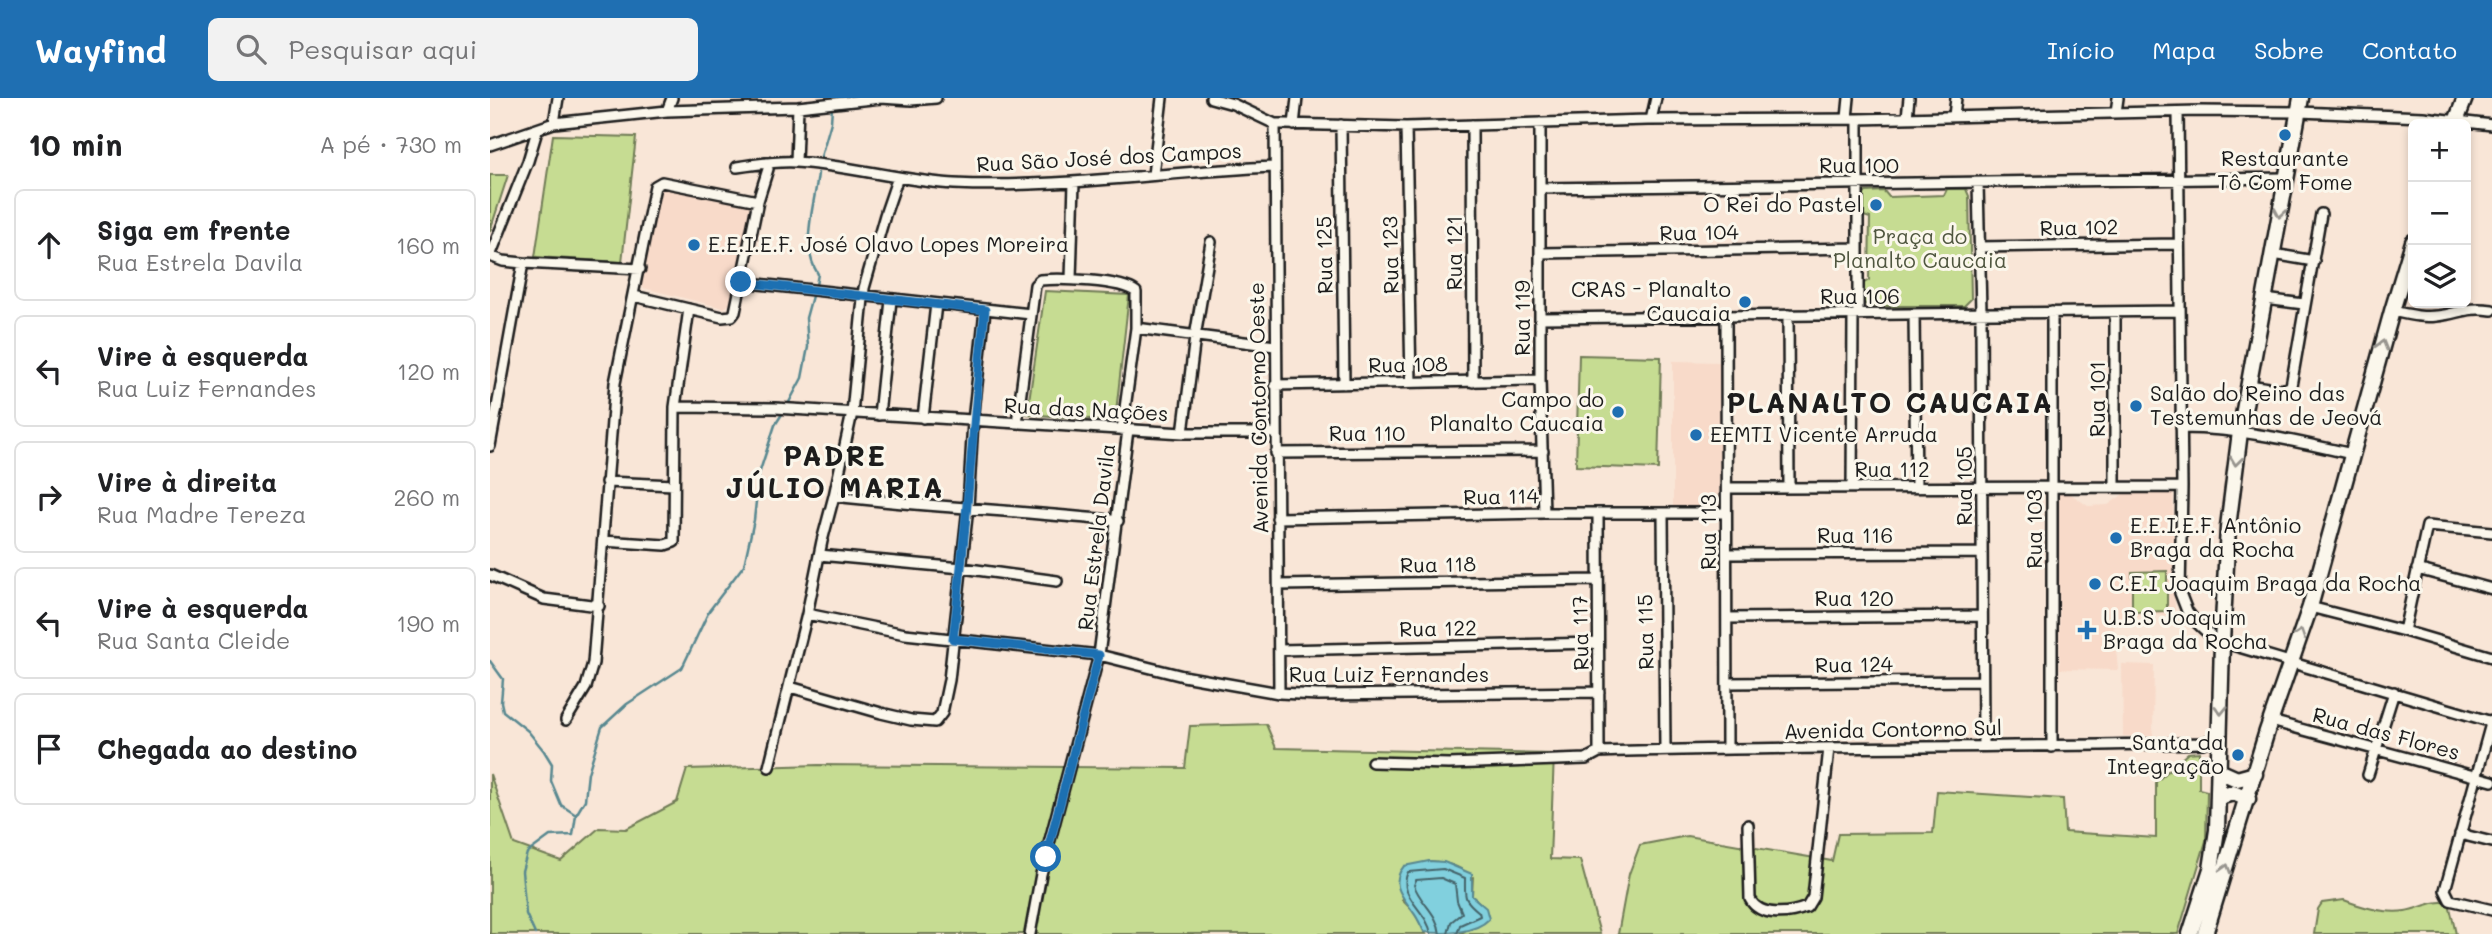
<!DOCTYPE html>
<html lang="pt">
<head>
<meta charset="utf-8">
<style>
  body { margin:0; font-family:Mali,sans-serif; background:#f2f2f2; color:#202124 }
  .controls { position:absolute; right:21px; top:21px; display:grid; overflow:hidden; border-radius:10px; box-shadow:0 4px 10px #0003 }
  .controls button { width:63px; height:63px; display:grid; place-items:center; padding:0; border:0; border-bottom:2px solid #e0e0e0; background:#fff; color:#202124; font:35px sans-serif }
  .stop { position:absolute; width:21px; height:21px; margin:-16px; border:5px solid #1f6fb2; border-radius:50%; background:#fff }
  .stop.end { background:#1f6fb2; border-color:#fff; box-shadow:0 2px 7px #0008 }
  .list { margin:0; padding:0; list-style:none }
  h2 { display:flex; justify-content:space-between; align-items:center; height:91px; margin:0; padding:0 28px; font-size:30px }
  h2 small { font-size:23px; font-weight:400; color:#757577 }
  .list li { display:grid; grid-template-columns:46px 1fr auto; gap:21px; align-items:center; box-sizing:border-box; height:112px; margin:0 14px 14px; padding:0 14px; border:2px solid #e0e0e0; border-radius:10px }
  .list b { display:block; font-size:26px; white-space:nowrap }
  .list p { margin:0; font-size:23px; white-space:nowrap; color:#757577 }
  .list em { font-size:23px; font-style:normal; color:#757577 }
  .icon { flex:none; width:38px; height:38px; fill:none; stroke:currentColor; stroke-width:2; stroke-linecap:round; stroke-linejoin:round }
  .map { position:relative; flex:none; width:2002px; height:836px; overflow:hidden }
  header { display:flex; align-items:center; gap:42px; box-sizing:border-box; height:98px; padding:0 35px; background:#1f6fb2; color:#fff }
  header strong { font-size:33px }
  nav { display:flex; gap:38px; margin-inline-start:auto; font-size:24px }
  .search { width:490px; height:63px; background:#f2f2f2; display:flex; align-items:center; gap:18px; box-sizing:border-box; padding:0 24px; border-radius:10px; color:#757577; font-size:26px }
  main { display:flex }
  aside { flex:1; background:#fff }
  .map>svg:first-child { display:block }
</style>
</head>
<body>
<header>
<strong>Wayfind</strong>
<div class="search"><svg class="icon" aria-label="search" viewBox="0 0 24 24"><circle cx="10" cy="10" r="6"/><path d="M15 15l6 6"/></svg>Pesquisar aqui</div>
<nav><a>Início</a><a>Mapa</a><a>Sobre</a><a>Contato</a></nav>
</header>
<main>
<aside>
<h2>10 min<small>A pé · 730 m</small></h2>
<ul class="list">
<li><svg class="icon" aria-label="ahead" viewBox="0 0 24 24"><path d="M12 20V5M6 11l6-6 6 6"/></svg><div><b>Siga em frente</b><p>Rua Estrela Davila</p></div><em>160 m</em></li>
<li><svg class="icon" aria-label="left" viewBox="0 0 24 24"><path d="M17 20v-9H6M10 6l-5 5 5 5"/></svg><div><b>Vire à esquerda</b><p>Rua Luiz Fernandes</p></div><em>120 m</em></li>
<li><svg class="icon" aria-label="right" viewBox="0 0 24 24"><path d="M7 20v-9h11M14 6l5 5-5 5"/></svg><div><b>Vire à direita</b><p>Rua Madre Tereza</p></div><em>260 m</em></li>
<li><svg class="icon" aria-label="left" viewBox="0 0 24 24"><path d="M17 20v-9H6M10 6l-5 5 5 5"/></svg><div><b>Vire à esquerda</b><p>Rua Santa Cleide</p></div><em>190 m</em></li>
<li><svg class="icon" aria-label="arrive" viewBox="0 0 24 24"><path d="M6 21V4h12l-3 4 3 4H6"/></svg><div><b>Chegada ao destino</b></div></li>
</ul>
</aside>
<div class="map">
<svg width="2002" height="836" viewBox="0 0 2002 836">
  <rect width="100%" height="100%" fill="#f9e6d7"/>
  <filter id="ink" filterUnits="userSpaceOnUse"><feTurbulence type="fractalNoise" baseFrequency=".0143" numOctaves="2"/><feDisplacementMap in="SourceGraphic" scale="14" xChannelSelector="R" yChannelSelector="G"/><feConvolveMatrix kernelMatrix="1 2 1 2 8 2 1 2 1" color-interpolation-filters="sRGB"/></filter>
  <g filter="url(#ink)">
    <path fill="#f8dac9" d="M171 87 257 103 261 109 240 206 234 210 154 190 150 186 166 89Z
      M1183 263 1231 264 1229 410H1183Z
      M1681 392 1683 394 1685 517 1623 519 1628 572 1570 571 1568 396 1578 394 1598 408 1618 407 1638 393Z
      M1632 566 1664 567 1663 638H1633Z"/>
    <path fill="#c6dc92" stroke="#717c57" stroke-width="2" d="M63 37 146 39 132 164 45 159Z
      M0 77H18L0 133Z
      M1457 91H1476L1479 98 1481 201 1474 208H1378L1371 202V187L1379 182 1380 120 1371 117V100L1376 94 1394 93 1399 99 1454 97Z
      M555 193 639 197 625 323 537 316Z
      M1089 257 1171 259 1168 371 1086 368Z
      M1677 473V513L1642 514V474Z
      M776 626 786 650 1064 656 1060 761 1090 762 1110 836H969L975 833 990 805 982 798 983 779C969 768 957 764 939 763L912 802 924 814 936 836H0V676L24 746 71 763 109 730 136 731 187 704 197 671 328 667 695 670 700 628Z
      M1709 654V691L1717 693 1716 743 1688 836H1128L1139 776 1150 747 1197 738 1342 763 1348 736 1443 735 1447 693 1573 701 1575 734 1666 740V684L1698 655Z
      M1854 802C1872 809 1896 816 1915 813 1930 811 1943 801 1959 805L1966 836H1824L1828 811 1832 805Z"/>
    <path fill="#81d0de" stroke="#598890" stroke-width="2" d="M939 763 954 764 982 776V798L996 810 999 821C985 836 953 836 934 834 931 828 928 820 923 814 913 799 899 786 914 768Z"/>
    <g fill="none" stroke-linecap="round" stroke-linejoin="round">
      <path stroke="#44646a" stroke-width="2" d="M941 836C938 813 906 798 918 774L953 771 975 780C975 800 973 801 989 814L990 818 970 827 967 836
        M950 836C948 815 930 805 924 787L926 782 951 780 965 786 967 803 972 815 961 824 958 836"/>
      <path stroke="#598890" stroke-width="2.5" d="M330 62 341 24 342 9
        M326 187 328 176C309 147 325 108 328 75
        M297 308 312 280 318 249 316 220 322 198
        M0 563 13 581 11 604 13 613 38 633 54 653 62 666 61 683 71 707 86 717
        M45 836 36 816 32 773 37 755 60 738 83 737 86 717 95 702 98 675 112 629 137 606 192 570 219 513 254 467 264 422 269 376 285 327 294 313"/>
      <g stroke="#1c1c1c" stroke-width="14">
        <path id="minor" d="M721 0 743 6 785 26H794L916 29 1158 22 1368 21 1709 13 1809 14 1933 19 2002 27
          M177 13 182 0
          M1626 14 1628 0
          M1688 14 1692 389 1690 495 1697 513 1705 523 1722 539 1732 544 2002 624
          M1464 18 1466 0
          M1417 19 1419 0
          M1357 20 1359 0
          M1368 21V217
          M1161 22 1166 0
          M64 25 68 0
          M1050 25V282L1054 415
          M785 26 789 595
          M804 27 807 0
          M851 27 854 286
          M982 27 983 284
          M916 29 921 284
          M0 47 64 25 177 13 308 9 391 0 421 2 446 0
          M306 64 308 9
          M247 69C266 66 285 63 305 64 358 67 411 83 464 86 571 91 677 73 784 69
          M663 77 672 0
          M1488 85 1491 214 1493 648
          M1050 90 1797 80
          M268 103 278 71 277 65
          M1489 149 1689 146
          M1050 155 1368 150
          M1783 156 1824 163
          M0 158 13 163 33 165 150 171
          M0 158 38 63 47 33
          M581 181 584 84
          M251 184 541 216
          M1775 201 1814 206
          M1902 213C1917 216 1931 220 1947 218 1969 216 1977 208 2002 212
          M1562 214V649
          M1625 214V387
          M1424 216 1426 389
          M1236 217 1237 651
          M1298 217 1299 390
          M1051 220 1690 213
          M646 230 785 248
          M785 287 1050 282
          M1759 287 1792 292 1801 288 1831 116
          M185 309 285 310 693 335H786
          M389 317 401 202
          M433 320 446 206
          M527 325 545 187 550 182C569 180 632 182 646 194V230L632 332
          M1691 330C1749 330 1806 343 1862 356
          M693 335 705 239 721 144
          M0 348 33 165
          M786 355 1053 353
          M116 384 184 387
          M1237 390 1692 389
          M1362 390 1363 217
          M344 398C438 409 533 413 628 423
          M1108 416 1109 654
          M1173 416 1175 652
          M787 420 1054 415H1236
          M113 443 175 447 184 444 185 309 199 211
          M1237 456 1492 455
          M329 457 472 470 567 483
          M1927 471 2002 491
          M0 477 54 501 109 508
          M789 487 1107 482
          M1820 509 1914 533 2002 559
          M317 516 415 536 609 557 693 578 789 595 828 597 1109 594
          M1237 520 1492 518
          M1914 533 1937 428 2002 434
          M789 552 1108 545
          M1238 585 1492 583
          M300 589 391 615 421 622 445 624 452 615 459 582 478 409 483 323 495 212
          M76 622 96 589 103 565 125 285 165 88 172 84 268 103 245 214 242 218 232 219 144 198
          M2002 622 1955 792 1960 802 2002 812
          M1781 623 2002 683
          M1109 654C1310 648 1511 650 1712 645L1730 639
          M882 664 959 666 1096 661 1109 654
          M279 669 317 516 332 443 344 398 362 315 374 190 395 117 408 79
          M1878 677 1904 594
          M1258 727 1260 801C1270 820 1300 816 1317 809L1323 799 1339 650
          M1970 736 2002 744
          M540 836 551 776 609 557 638 332"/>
      </g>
      <g stroke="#1c1c1c" stroke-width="19">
        <path id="primary" d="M1965 26 1975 0
          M1729 673 1747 681 1765 676
          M1729 699 1743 695 1758 701
          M1700 836 1721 771 1727 732 1732 544 1738 429 1750 334 1811 0
          M1715 836 1777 633 1820 509 1902 213 1923 144"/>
      </g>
      <use href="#minor" stroke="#fbf7ec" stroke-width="9"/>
      <use href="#primary" stroke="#fbf7ec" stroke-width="14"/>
    </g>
    <defs><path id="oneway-chevron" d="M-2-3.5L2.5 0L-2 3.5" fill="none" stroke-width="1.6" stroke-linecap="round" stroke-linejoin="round" transform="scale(1.75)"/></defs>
    <g stroke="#97948e">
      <use href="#oneway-chevron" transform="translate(1790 115) rotate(100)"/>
      <use href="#oneway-chevron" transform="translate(1892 247) rotate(-74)"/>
      <use href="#oneway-chevron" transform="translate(1746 363) rotate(97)"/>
      <use href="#oneway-chevron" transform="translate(1810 536) rotate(-71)"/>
      <use href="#oneway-chevron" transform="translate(1731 612) rotate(91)"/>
      <use href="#oneway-chevron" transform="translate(1736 771) rotate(-73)"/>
    </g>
  </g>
  <g fill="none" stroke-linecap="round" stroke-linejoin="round" filter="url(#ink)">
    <path stroke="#1f6fb2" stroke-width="9" d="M251 184 495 212C483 321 477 431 463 541L609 557 556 759"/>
  </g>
  <g fill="#1f6fb2" stroke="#fbf7ec" stroke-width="2.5">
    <circle cx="1795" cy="37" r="7"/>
    <circle cx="1386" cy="107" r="7"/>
    <circle cx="204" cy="147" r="7"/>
    <circle cx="1255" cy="204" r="7"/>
    <circle cx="1646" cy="308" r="7"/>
    <circle cx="1128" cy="314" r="7"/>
    <circle cx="1206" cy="337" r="7"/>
    <circle cx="1626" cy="440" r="7"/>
    <circle cx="1605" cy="486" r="7"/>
    <path d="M1593.5 521.5h7v7h7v7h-7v7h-7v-7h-7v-7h7z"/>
    <circle cx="1748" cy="657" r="7"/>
  </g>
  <g text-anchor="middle" stroke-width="6" stroke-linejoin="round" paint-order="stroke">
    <g font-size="21" fill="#1c1c1c" stroke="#fbf7ec">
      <text transform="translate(619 60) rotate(-3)" y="7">Rua São José dos Campos</text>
      <text x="1369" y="75">Rua 100</text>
      <text transform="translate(1589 130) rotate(-1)" y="7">Rua 102</text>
      <text transform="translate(1209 135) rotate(-1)" y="7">Rua 104</text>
      <text transform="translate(965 155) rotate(-90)" y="7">Rua 121</text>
      <text transform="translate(835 157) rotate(-91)" y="7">Rua 125</text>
      <text transform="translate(901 157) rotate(-91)" y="7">Rua 123</text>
      <text x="1370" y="206">Rua 106</text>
      <text transform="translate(1033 220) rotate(-90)" y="7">Rua 119</text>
      <text transform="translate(918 267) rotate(-1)" y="7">Rua 108</text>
      <text transform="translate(1608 301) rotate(-90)" y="7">Rua 101</text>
      <text transform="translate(769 310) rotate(-91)" y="7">Avenida Contorno Oeste</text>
      <text transform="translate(596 312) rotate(3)" y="7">Rua das Nações</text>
      <text x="877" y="343">Rua 110</text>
      <text x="1402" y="379">Rua 112</text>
      <text transform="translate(1475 388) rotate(-90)" y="7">Rua 105</text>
      <text transform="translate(1011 399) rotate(-1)" y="7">Rua 114</text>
      <text transform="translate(1545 431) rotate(-90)" y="7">Rua 103</text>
      <text transform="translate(1219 434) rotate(-90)" y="7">Rua 113</text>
      <text x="1365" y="445">Rua 116</text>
      <text transform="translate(607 439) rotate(-83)" y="7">Rua Estrela Davila</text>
      <text transform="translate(948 467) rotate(-1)" y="7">Rua 118</text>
      <text x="1364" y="508">Rua 120</text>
      <text transform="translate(948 531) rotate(-1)" y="7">Rua 122</text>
      <text transform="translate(1156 534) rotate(-91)" y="7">Rua 115</text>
      <text transform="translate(1091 535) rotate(-91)" y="7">Rua 117</text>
      <text transform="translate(1364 567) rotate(-1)" y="7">Rua 124</text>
      <text x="899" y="584">Rua Luiz Fernandes</text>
      <text transform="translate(1403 632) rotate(-1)" y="7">Avenida Contorno Sul</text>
      <text transform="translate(1896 636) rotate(15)" y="7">Rua das Flores</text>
    </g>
    <g font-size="21" fill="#1c1c1c" stroke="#fbf7ec" text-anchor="start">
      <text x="1795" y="68" text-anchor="middle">Restaurante<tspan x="1795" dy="24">Tô Com Fome</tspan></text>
      <text x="1372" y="114" text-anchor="end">O Rei do Pastel</text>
      <text x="218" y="154">E.E.I.E.F. José Olavo Lopes Moreira</text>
      <text x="1241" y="199" text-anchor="end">CRAS - Planalto<tspan x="1241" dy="24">Caucaia</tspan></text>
      <text x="1660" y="303">Salão do Reino das<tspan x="1660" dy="24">Testemunhas de Jeová</tspan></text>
      <text x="1114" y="309" text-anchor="end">Campo do<tspan x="1114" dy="24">Planalto Caucaia</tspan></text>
      <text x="1220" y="344">EEMTI Vicente Arruda</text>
      <text x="1640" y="435">E.E.I.E.F. Antônio<tspan x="1640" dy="24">Braga da Rocha</tspan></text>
      <text x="1619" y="493">C.E.I Joaquim Braga da Rocha</text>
      <text x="1613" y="527">U.B.S Joaquim<tspan x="1613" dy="24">Braga da Rocha</tspan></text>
      <text x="1734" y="652" text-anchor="end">Santa da<tspan x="1734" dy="24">Integração</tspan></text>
    </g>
    <g font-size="21" fill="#4f563f" stroke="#fbf7ec">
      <text x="1430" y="146">Praça do<tspan x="1430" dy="24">Planalto Caucaia</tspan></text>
    </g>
    <g font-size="28" font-weight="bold" letter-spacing="2" fill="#1c1c1c" stroke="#fbf7ec">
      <text x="1400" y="315">PLANALTO CAUCAIA</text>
      <text x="345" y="368">PADRE<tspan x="345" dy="32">JÚLIO MARIA</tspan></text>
    </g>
  </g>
</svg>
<div class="controls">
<button>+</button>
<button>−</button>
<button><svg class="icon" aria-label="layers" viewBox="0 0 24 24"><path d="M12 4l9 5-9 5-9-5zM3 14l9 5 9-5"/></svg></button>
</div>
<div class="stop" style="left:556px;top:759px"></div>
<div class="stop end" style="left:251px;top:184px"></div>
</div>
</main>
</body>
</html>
